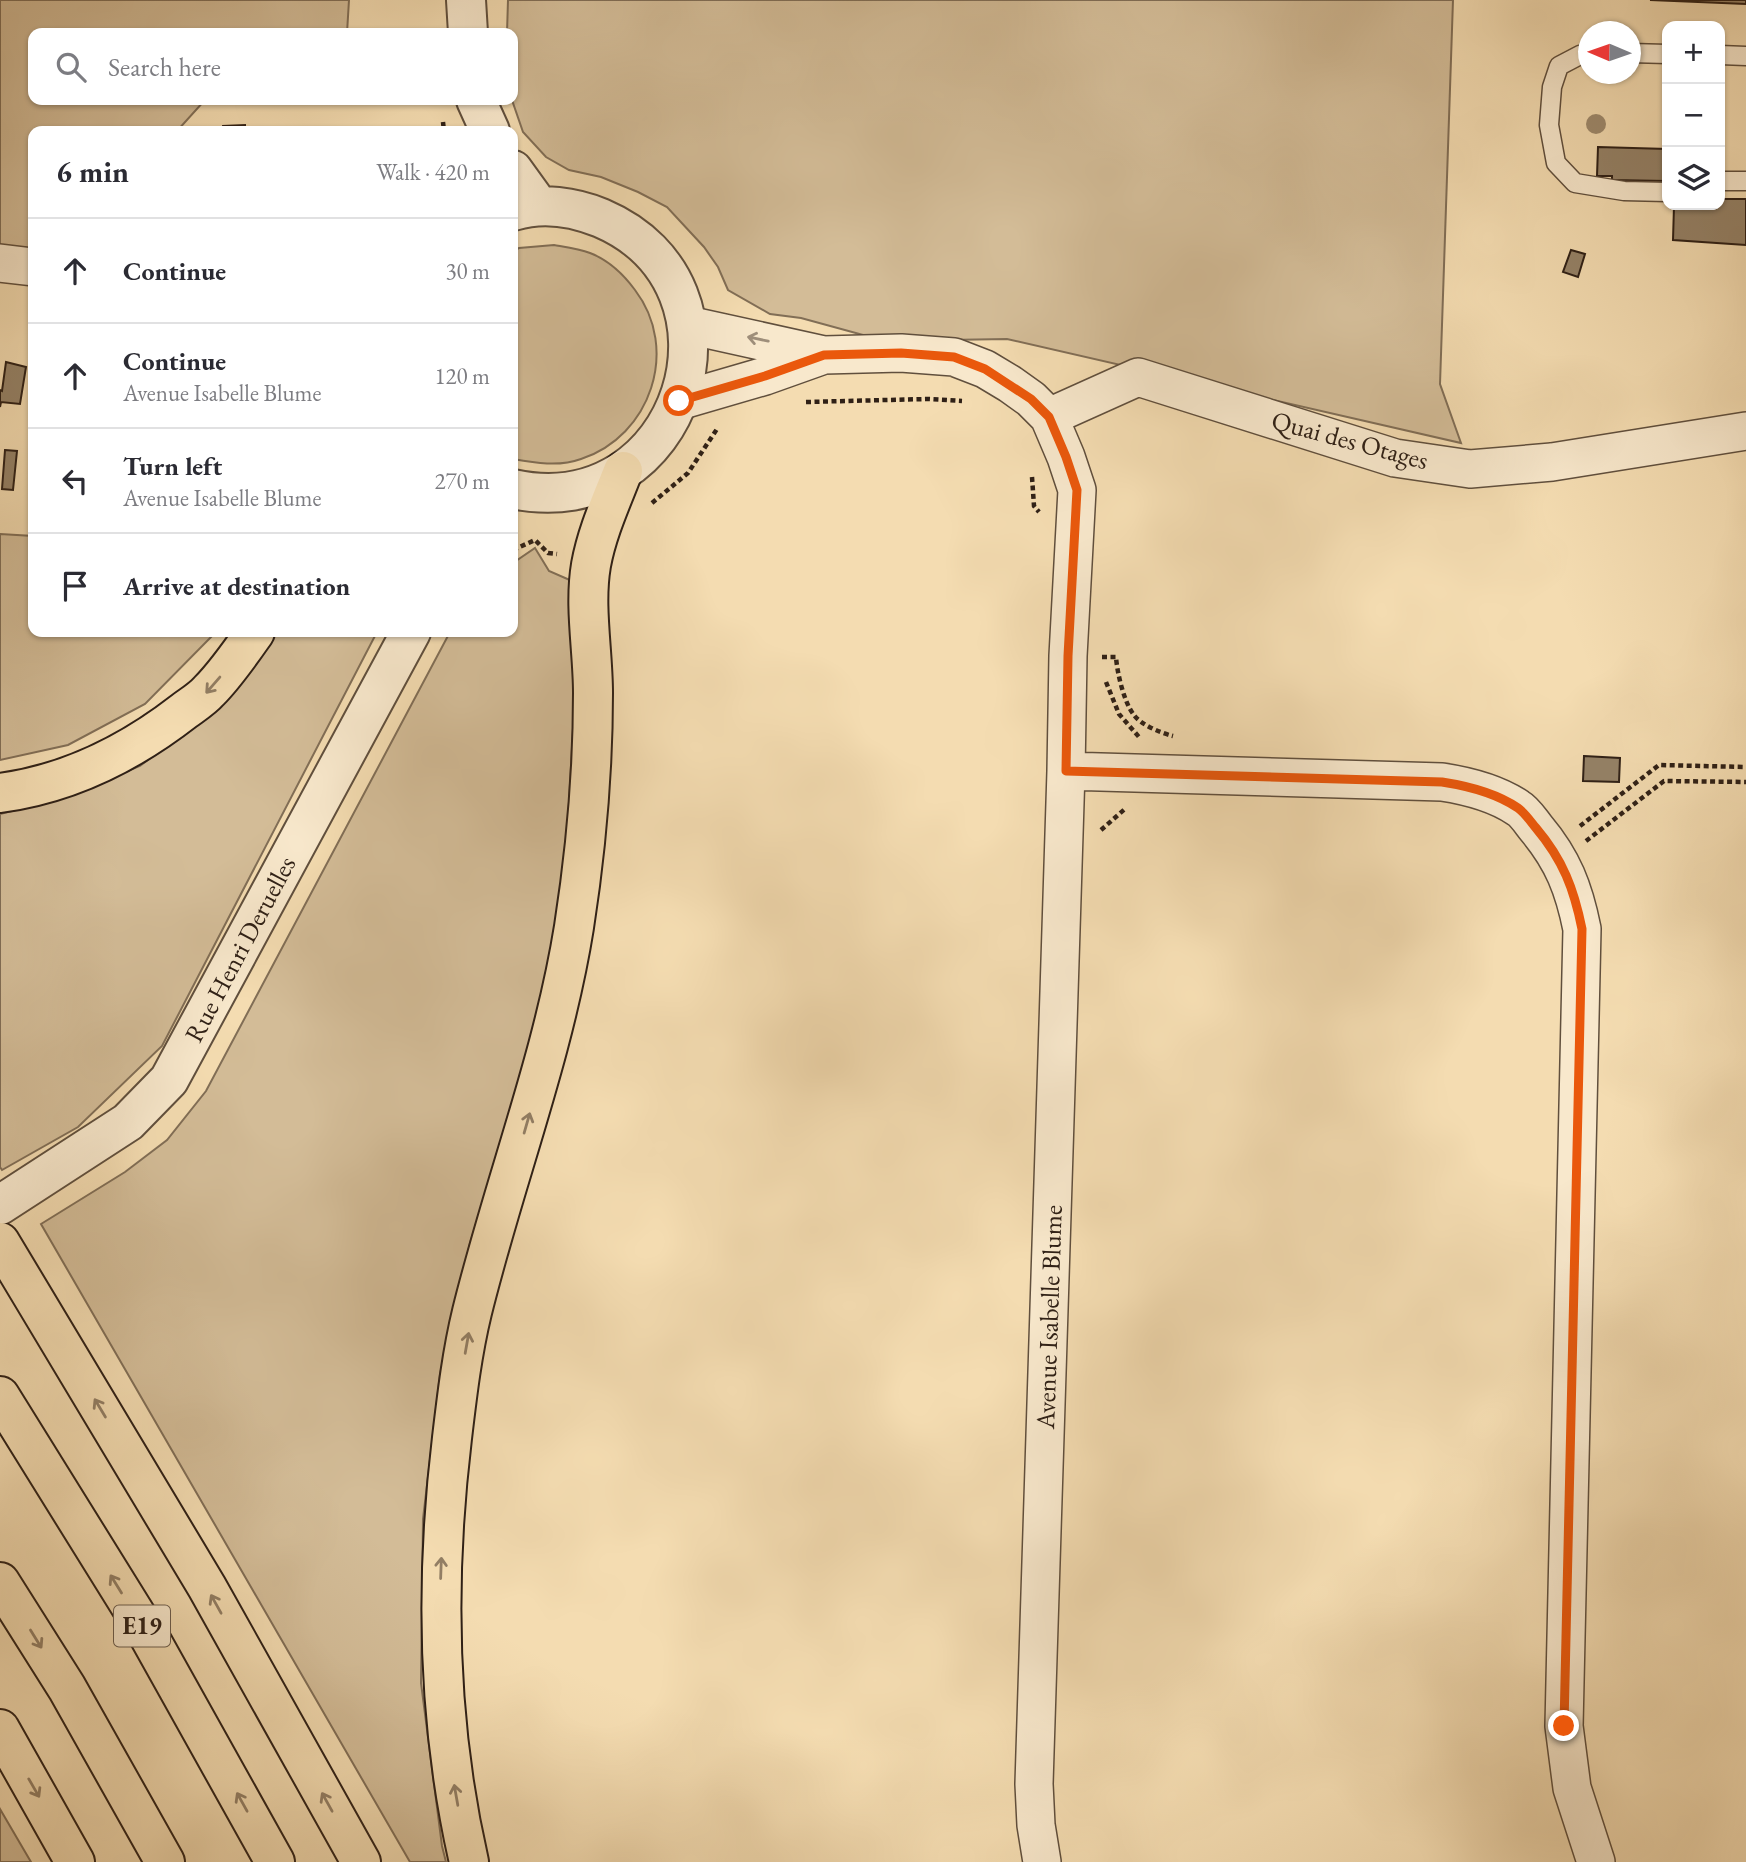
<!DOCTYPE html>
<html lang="en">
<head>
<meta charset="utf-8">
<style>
  body { margin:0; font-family:"EB Garamond",serif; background:#f7f7f7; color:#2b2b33 }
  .controls { position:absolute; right:21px; top:21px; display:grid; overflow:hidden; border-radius:14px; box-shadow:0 2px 5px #0004 }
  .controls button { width:63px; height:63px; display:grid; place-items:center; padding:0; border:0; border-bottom:2px solid #e1e1e2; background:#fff; color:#2b2b33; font:35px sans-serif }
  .compass { position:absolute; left:1578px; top:21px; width:63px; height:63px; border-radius:50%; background:#fff; box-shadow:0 2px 5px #0004; rotate:272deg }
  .stop { position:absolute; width:21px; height:21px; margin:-16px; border:5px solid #ea580c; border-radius:50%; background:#fff }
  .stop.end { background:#ea580c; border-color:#fff; box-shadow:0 2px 7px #0008 }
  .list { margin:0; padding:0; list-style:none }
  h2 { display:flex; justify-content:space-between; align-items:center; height:91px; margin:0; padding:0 28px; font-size:30px }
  h2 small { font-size:23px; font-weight:400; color:#7c7c81 }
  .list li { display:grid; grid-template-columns:46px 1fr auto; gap:21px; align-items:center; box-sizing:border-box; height:105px; padding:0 28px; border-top:2px solid #e1e1e2 }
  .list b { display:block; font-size:26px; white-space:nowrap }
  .list p { margin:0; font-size:23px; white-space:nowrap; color:#7c7c81 }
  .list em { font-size:23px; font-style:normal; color:#7c7c81 }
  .icon { flex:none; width:38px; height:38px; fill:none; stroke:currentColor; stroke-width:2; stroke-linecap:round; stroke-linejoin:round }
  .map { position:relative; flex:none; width:1746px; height:1862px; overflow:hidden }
  .search { position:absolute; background:#fff; box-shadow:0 2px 5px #0004; left:28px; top:28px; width:490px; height:77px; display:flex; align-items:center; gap:18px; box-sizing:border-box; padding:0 24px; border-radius:14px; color:#7c7c81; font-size:26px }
  .panel { position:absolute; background:#fff; box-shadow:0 2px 5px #0004; left:28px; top:126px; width:490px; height:511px; border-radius:14px }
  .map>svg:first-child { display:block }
</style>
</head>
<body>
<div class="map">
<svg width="1746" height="1862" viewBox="0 0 1746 1862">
  <rect width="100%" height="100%" fill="#f4dcb1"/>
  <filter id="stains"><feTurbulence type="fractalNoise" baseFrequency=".00286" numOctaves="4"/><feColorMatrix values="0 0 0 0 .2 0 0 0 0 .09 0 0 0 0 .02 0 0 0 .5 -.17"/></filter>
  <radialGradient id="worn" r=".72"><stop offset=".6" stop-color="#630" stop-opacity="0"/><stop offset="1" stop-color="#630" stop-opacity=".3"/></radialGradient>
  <path fill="#d3bc97" stroke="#816e56" stroke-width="2" d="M0 0H349L347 33H33V100H205L177 131H33V260L0 257Z
    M508 0H1453L1440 384 1461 443 1007 339 885 341 801 318 770 314 728 290 718 267 704 247 667 207 638 192 601 177 569 170 546 157 523 132 512 100 513 33H507Z
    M554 245C565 247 579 249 590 253 608 260 624 275 635 290 680 349 651 436 581 459 559 467 535 463 513 459V251L519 248Z
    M0 534 33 536V632H216L145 704 68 745 0 760Z
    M535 548 549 571 572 581 576 675 568 820 556 935 528 1057 470 1243 440 1374 423 1519 421 1683 442 1846 446 1862H410L41 1224 125 1172 167 1140 206 1091 450 632H513V563Z
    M274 632H377L162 1046 78 1127 2 1170 0 1167V814L60 799 140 766 223 702Z
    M0 1809 31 1862H0Z"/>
  <path fill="#958267" stroke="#2f2016" stroke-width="2" d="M1650 0H1746V4Z
    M245 125V131H222L223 126Z
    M1598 147 1667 149V181L1612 180V176H1597Z
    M1720 199H1746V245L1673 240 1674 206 1720 205Z
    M1571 250 1585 254 1578 277 1563 272Z
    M6 362 26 367 20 404 1 402 0 407V390L2 391Z
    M5 450 17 451 13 490 2 489Z
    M1584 756 1620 758 1619 782 1583 781Z"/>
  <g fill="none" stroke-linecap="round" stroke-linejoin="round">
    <g stroke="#604f3d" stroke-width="21">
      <path id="service" d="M1630 53 1667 54
        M1588 54 1580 55 1559 66 1552 87 1549 125 1556 163 1575 183 1624 191 1667 192
        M1720 55 1746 56
        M1720 181H1746"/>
    </g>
    <g stroke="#604f3d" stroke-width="40">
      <path id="minor" d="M0 263 33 267
        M688 325 824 355 901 353 954 357 985 369 1010 384 1031 399 1049 417 1066 457 1077 490 1068 656 1066 771 1034 1784 1036 1825 1042 1862
        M679 401 765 376 824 355
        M1049 417 1138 377 1395 458 1470 469 1552 462 1746 431
        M1066 771 1442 782C1468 786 1496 793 1518 808 1525 812 1531 822 1536 828 1563 860 1574 889 1582 929L1564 1726 1572 1788 1596 1862"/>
    </g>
    <g stroke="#604f3d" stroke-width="42">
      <path id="tertiary" d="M466 0 468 33
        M476 100 490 131
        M513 170 539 206
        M513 211C542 202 574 207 601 218 760 286 684 526 513 489
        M0 1205 128 1122 169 1080 411 632"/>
    </g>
    <g stroke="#2f2016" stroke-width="42">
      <path id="motorway" d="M0 793C67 784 130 753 184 711 192 705 202 699 209 691 226 674 241 652 255 632
        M0 1242 207 1587 361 1862
        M0 1396 146 1631 275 1862
        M0 1582 67 1688 165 1862
        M0 1729 75 1862
        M469 1862C437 1723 435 1579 452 1438 457 1396 462 1353 472 1312 504 1182 553 1058 574 927 586 850 593 770 593 693 593 651 584 606 591 565 597 532 611 502 623 471"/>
    </g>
    <path stroke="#2f2016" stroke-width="4.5" stroke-dasharray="5 3.5" stroke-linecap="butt" d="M443 122 444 131
      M806 402 928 399 962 401
      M1032 477 1034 506 1039 512
      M652 503 688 473 717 429
      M513 550 535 540 548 553 557 554
      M1102 657H1116C1117 672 1124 703 1134 715 1141 725 1161 733 1173 736
      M1106 682 1119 714 1139 737
      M1580 826 1659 765 1746 767
      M1101 830 1126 808
      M1586 841 1664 781 1746 782"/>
    <use href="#service" stroke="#f8e8cc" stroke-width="18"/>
    <use href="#minor" stroke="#f8e8cc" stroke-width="37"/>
    <use href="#tertiary" stroke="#f8e8cc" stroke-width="38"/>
    <use href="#motorway" stroke="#f4dcb1" stroke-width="38"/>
  </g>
  <circle fill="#9e8a6d" cx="1596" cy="124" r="10"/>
  <defs><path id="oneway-shaft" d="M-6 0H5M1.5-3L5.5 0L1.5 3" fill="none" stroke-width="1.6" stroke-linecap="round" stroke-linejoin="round" transform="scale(1.75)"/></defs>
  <use stroke="#9e8e7a" href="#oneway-shaft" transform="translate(758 339) rotate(-168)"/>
  <g stroke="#927e64">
    <use href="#oneway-shaft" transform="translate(213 685) rotate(131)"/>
    <use href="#oneway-shaft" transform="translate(527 1123) rotate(-74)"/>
    <use href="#oneway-shaft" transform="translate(467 1343) rotate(-80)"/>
    <use href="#oneway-shaft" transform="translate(100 1408) rotate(-121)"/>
    <use href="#oneway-shaft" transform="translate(441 1568) rotate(-88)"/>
    <use href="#oneway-shaft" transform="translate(116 1584) rotate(-122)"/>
    <use href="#oneway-shaft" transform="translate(216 1604) rotate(-119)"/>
    <use href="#oneway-shaft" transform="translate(36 1639) rotate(58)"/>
    <use href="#oneway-shaft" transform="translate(34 1788) rotate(60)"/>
    <use href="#oneway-shaft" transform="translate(456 1795) rotate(-100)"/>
    <use href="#oneway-shaft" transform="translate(242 1802) rotate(-119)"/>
    <use href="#oneway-shaft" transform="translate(327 1802) rotate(-119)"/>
  </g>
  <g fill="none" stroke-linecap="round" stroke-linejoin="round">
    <path stroke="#ea580c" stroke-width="9" d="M679 401 765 376 824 355 901 353 954 357 985 369 1031 399 1049 417 1066 457 1077 490 1068 656 1066 771 1442 782C1468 786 1496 793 1518 808 1525 813 1531 822 1536 828 1563 860 1574 889 1582 929L1564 1726"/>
  </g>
  <g text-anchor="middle" stroke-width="6" stroke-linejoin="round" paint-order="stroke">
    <rect fill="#f8e8cc" stroke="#6b5c4d" stroke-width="2" x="114" y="1605.5" width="56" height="41" rx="5"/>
    <g font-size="24" font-weight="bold" fill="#2f2016">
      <text x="142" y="1634">E19</text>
    </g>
    <g font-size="26" fill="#2f2016" stroke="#f8e8cc">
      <text transform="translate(1350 440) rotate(15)" y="9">Quai des Otages</text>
      <text transform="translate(240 949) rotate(-62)" y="9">Rue Henri Deruelles</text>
      <text transform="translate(1049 1317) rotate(-88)" y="9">Avenue Isabelle Blume</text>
    </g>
  </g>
  <rect width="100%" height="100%" filter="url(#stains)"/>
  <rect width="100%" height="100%" fill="url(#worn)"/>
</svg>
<div class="controls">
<button>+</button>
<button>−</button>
<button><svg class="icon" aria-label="layers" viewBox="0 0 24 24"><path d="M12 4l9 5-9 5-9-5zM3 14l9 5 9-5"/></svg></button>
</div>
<svg class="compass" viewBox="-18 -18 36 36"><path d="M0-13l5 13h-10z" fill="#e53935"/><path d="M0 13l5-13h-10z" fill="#7c7c81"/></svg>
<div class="stop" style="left:679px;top:401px"></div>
<div class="stop end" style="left:1564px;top:1726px"></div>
<div class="search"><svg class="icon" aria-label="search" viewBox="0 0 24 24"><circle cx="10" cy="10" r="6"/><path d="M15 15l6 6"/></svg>Search here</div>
<section class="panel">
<h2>6 min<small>Walk · 420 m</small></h2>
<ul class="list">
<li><svg class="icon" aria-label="ahead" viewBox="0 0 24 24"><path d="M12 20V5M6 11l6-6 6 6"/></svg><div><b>Continue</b></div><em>30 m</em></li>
<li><svg class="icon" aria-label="ahead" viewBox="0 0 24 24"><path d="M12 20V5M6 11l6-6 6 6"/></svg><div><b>Continue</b><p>Avenue Isabelle Blume</p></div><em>120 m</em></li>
<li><svg class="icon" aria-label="left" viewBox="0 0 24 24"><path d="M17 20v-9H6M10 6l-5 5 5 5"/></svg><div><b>Turn left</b><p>Avenue Isabelle Blume</p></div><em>270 m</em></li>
<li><svg class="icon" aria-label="arrive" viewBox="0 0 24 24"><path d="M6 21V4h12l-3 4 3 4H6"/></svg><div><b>Arrive at destination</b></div></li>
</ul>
</section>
</div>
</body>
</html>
